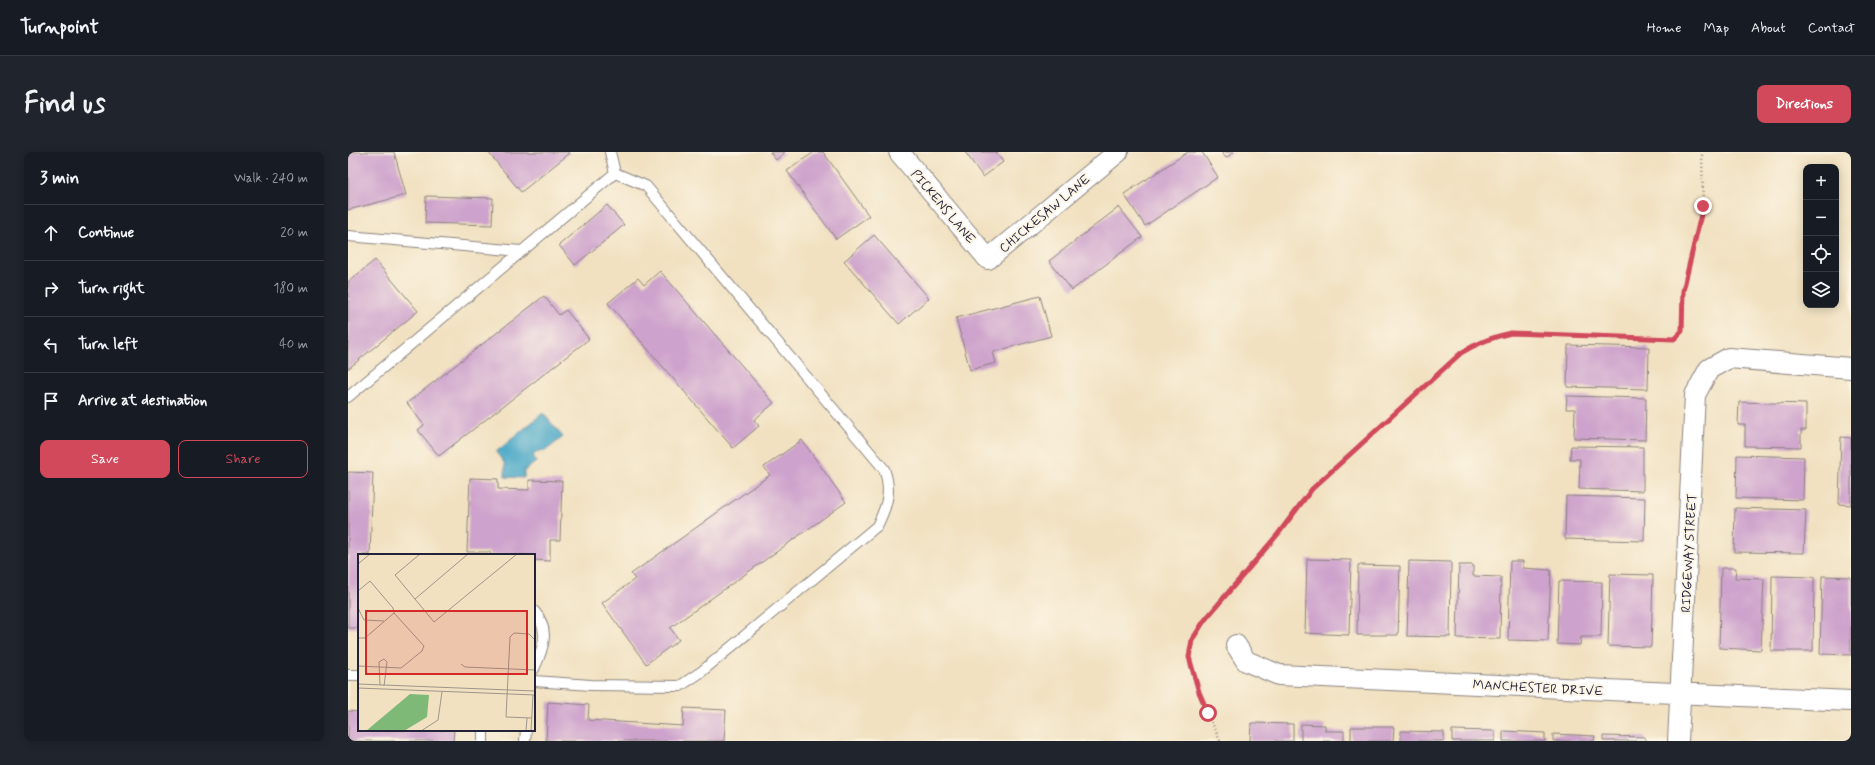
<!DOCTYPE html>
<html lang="en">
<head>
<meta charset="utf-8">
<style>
  body { margin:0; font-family:Mynerve,sans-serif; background:#20242c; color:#f1f3f6 }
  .controls { position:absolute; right:12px; top:12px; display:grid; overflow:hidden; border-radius:8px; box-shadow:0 2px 10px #0003 }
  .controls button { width:36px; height:36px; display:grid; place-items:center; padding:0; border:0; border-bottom:1px solid #363941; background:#171b24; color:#f1f3f6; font:20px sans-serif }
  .stop { position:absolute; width:12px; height:12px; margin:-9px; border:3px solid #d1495b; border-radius:50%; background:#fff }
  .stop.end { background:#d1495b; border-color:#fff; box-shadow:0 1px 4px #0008 }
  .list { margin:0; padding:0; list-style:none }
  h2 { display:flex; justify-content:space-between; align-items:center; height:52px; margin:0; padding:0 16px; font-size:17px }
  h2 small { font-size:13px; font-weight:400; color:#9ea1a6 }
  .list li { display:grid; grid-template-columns:26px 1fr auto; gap:12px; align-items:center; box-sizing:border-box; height:56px; padding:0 16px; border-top:1px solid #363941 }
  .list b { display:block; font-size:15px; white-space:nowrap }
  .list em { font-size:13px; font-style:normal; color:#9ea1a6 }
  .actions { display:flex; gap:8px; padding:12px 16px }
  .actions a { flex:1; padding:9px 0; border:1px solid #d1495b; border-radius:8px; text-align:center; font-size:14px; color:#d1495b }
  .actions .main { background:#d1495b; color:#fff }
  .icon { flex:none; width:22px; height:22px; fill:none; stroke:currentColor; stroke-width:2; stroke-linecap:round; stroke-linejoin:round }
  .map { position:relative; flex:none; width:1503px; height:589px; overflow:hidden; border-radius:8px }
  header { display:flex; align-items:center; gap:24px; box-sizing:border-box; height:56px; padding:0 20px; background:#171b24; border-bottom:1px solid #363941 }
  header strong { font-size:19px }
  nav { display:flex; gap:22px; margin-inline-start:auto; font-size:14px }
  .intro { display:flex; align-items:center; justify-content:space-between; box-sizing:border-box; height:96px; padding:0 24px }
  h1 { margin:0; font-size:28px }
  .button { padding:10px 18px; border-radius:8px; background:#d1495b; color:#fff; font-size:14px; font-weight:700 }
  main { display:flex; gap:24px; padding:0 24px }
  aside { flex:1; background:#171b24; border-radius:8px; box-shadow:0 2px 10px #0003 }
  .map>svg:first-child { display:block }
</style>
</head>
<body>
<header>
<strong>Turnpoint</strong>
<nav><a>Home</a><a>Map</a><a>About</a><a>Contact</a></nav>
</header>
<div class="intro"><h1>Find us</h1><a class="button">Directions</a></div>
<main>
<aside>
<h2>3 min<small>Walk · 240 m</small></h2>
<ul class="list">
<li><svg class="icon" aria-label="ahead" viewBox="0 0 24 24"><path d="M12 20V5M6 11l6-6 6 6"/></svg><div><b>Continue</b></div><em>20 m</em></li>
<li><svg class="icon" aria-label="right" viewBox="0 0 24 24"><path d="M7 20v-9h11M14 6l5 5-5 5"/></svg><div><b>Turn right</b></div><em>180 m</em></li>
<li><svg class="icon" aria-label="left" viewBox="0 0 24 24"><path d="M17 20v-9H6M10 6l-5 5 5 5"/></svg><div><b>Turn left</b></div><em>40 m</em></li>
<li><svg class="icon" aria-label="arrive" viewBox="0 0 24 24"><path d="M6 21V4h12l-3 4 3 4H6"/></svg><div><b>Arrive at destination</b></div></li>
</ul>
<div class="actions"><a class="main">Save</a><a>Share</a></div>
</aside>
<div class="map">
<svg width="1503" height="589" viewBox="0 0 1503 589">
  <rect width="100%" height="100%" fill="#fcf5e5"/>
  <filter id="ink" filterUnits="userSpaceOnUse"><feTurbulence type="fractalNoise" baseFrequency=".025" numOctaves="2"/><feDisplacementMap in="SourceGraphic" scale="8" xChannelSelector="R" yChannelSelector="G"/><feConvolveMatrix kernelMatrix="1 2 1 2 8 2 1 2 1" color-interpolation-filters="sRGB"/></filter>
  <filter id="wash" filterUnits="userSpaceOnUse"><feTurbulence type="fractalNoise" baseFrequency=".012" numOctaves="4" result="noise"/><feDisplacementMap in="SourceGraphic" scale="16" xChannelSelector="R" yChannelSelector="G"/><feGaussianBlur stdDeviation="0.9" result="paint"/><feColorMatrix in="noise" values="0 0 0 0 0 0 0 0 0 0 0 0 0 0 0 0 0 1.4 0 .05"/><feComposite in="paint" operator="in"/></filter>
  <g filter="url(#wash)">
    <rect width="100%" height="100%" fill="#f1e1c1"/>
    <path fill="#47a7c7" stroke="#346481" d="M195 261 215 285 196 300 193 298 185 303 188 310 176 319V326L157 325V312L148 300Z"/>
    <g id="blocks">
      <path fill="#cda2cc" d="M0 0H46L58 43 0 58Z
        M140 0H221L222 1 173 40Z
        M422 0H437L428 8Z
        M466 0H475L521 64 488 87 439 19Z
        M617 0H648L655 10 635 25Z
        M840 0H854L870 25 797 74 776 42Z
        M873 0H886L878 6Z
        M78 44 145 46 144 73 77 71Z
        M259 53 276 73 227 113 211 93Z
        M771 55 794 85 724 138 701 109Z
        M526 83 581 146 551 172 496 109Z
        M27 108 70 159 0 217V130Z
        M312 119 426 251 406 268 411 274 385 296 260 151 290 126 296 133Z
        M196 144 211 163 218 158 241 187 91 304 70 278 76 273 59 251Z
        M692 144 703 184 645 200 648 211 622 218 608 166Z
        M1220 193 1301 195 1300 237 1219 235Z
        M1219 244 1298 246 1297 288 1226 286 1227 257H1218Z
        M1391 250 1458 252V278H1453V295L1397 294V273H1390Z
        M1493 285 1503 286V353L1491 352Z
        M454 288 498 350 322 476 331 488 298 512 254 451 287 427 283 422 422 323 416 315Z
        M1223 294 1295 295V339L1231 337 1232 307H1222Z
        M1389 303 1456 305 1455 348 1388 346Z
        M0 320 25 321 22 403H11V476H0Z
        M122 326 150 327V337L181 338V328L214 329 212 388H202V409L186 408V403H142V400H119Z
        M1218 344 1297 346 1296 389 1217 387Z
        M1387 356 1458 358 1456 401 1386 400Z
        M959 407 1003 408 1001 483 957 481Z
        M1061 409 1103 410 1102 485 1059 484Z
        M1162 409H1175V416L1203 418 1200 489 1160 488Z
        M1010 413 1052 414 1050 483H1009Z
        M1111 413H1125V424L1153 425 1152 487 1109 486Z
        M1373 416H1388L1387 426 1416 427 1413 498 1371 496Z
        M1262 422 1305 423 1303 495 1260 494Z
        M1424 424 1466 425 1465 499H1423Z
        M1474 424 1503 425V503L1472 502Z
        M1211 429 1254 430 1253 485H1233L1232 493 1209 492Z
        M200 550 241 553 240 568 335 574 336 556 378 558 376 589H207L198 588Z
        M0 559 11 560V578H106L105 589H0Z
        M903 571 945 572V589H902Z
        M953 572 977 573V579H996V589H953Z
        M1003 575H1046L1045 589H1003Z
        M1104 578 1147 579V589H1104Z
        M1053 579 1096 580V589H1053Z
        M1155 579 1197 581V589H1155Z
        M1205 582 1247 584 1246 589H1205Z
        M1255 584 1297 585V589H1255Z"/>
    </g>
  </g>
  <g filter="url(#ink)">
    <use href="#blocks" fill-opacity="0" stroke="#8a827e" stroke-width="1"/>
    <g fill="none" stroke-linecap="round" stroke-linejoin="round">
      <g stroke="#8a827e" stroke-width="12">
        <path id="lane" d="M262 0 267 21
          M0 84 173 99
          M0 245 267 21 298 34 536 317C544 339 539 354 529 374L353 520 332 534 243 533 186 529
          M186 459C203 478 195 497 186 517
          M0 523H11
          M135 589V578
          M177 589 178 578"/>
      </g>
      <g stroke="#8a827e" stroke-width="22">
        <path id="street" d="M551 0 640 107 770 0
          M888 493 898 509 931 523 1503 549
          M1330 589 1347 243 1361 217 1381 206 1503 216"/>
      </g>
      <path stroke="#8a827e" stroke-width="2.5" stroke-dasharray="1 3" stroke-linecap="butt" d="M872 589 851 541 844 520 841 505 844 488 872 448 930 382 964 337 1113 201C1129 191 1144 185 1163 181L1326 187 1334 179 1335 139 1355 54 1354 0"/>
      <use href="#lane" stroke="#fff" stroke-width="10"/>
      <use href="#street" stroke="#fff" stroke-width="20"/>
    </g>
  </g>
  <g fill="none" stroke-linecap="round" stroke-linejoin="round" filter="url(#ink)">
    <path stroke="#d1495b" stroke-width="5" d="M860 561 851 540 841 505 844 488 856 469 930 382 964 337 1113 201C1129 191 1144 185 1163 181L1326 187 1334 179 1335 139 1355 54"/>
  </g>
  <g text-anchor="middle" stroke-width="4" stroke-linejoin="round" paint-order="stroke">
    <g font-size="13" fill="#22223b" stroke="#fcf5e5">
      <text transform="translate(596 54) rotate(50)" y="5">PICKENS LANE</text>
      <text transform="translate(696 61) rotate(-40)" y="5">CHICKESAW LANE</text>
      <text transform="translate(1340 401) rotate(-87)" y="5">RIDGEWAY STREET</text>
      <text transform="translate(1190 535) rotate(3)" y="5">MANCHESTER DRIVE</text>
    </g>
  </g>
  <g transform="translate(10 402)">
    <rect width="177" height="177" fill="#f1e1c1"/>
    <path d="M52 140 71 141 69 163 46 177H8Z" fill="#7fb978"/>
    <path fill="none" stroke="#9e958b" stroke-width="1" d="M62 0 37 21 76 68 159 0M0 10 12 0M0 37 12 27 35 54 36 59M57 45 110 0M0 54 6 66 26 67M0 84H7L36 59 66 92 64 97 43 114 0 112M103 110 107 113 177 116M0 130 177 137M22 131 21 108 26 105 29 108 26 132M0 134 177 141M174 164 148 163 152 83 156 79 171 80 177 86M63 177 80 166 84 138M168 177 169 164M173 177 175 141"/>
    <path fill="#d62828" fill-opacity="0.15" stroke="#d62828" stroke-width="2" d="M8 57H169V120H8Z"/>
    <rect width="177" height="177" fill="none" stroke="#22223b" stroke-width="2"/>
  </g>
</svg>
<div class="controls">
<button>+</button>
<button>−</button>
<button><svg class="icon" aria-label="locate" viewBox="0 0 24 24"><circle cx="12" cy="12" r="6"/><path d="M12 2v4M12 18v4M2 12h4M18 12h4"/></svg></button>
<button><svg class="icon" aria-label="layers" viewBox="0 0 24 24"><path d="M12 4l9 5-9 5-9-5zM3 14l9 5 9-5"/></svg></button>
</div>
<div class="stop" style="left:860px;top:561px"></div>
<div class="stop end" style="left:1355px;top:54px"></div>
</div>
</main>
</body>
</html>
